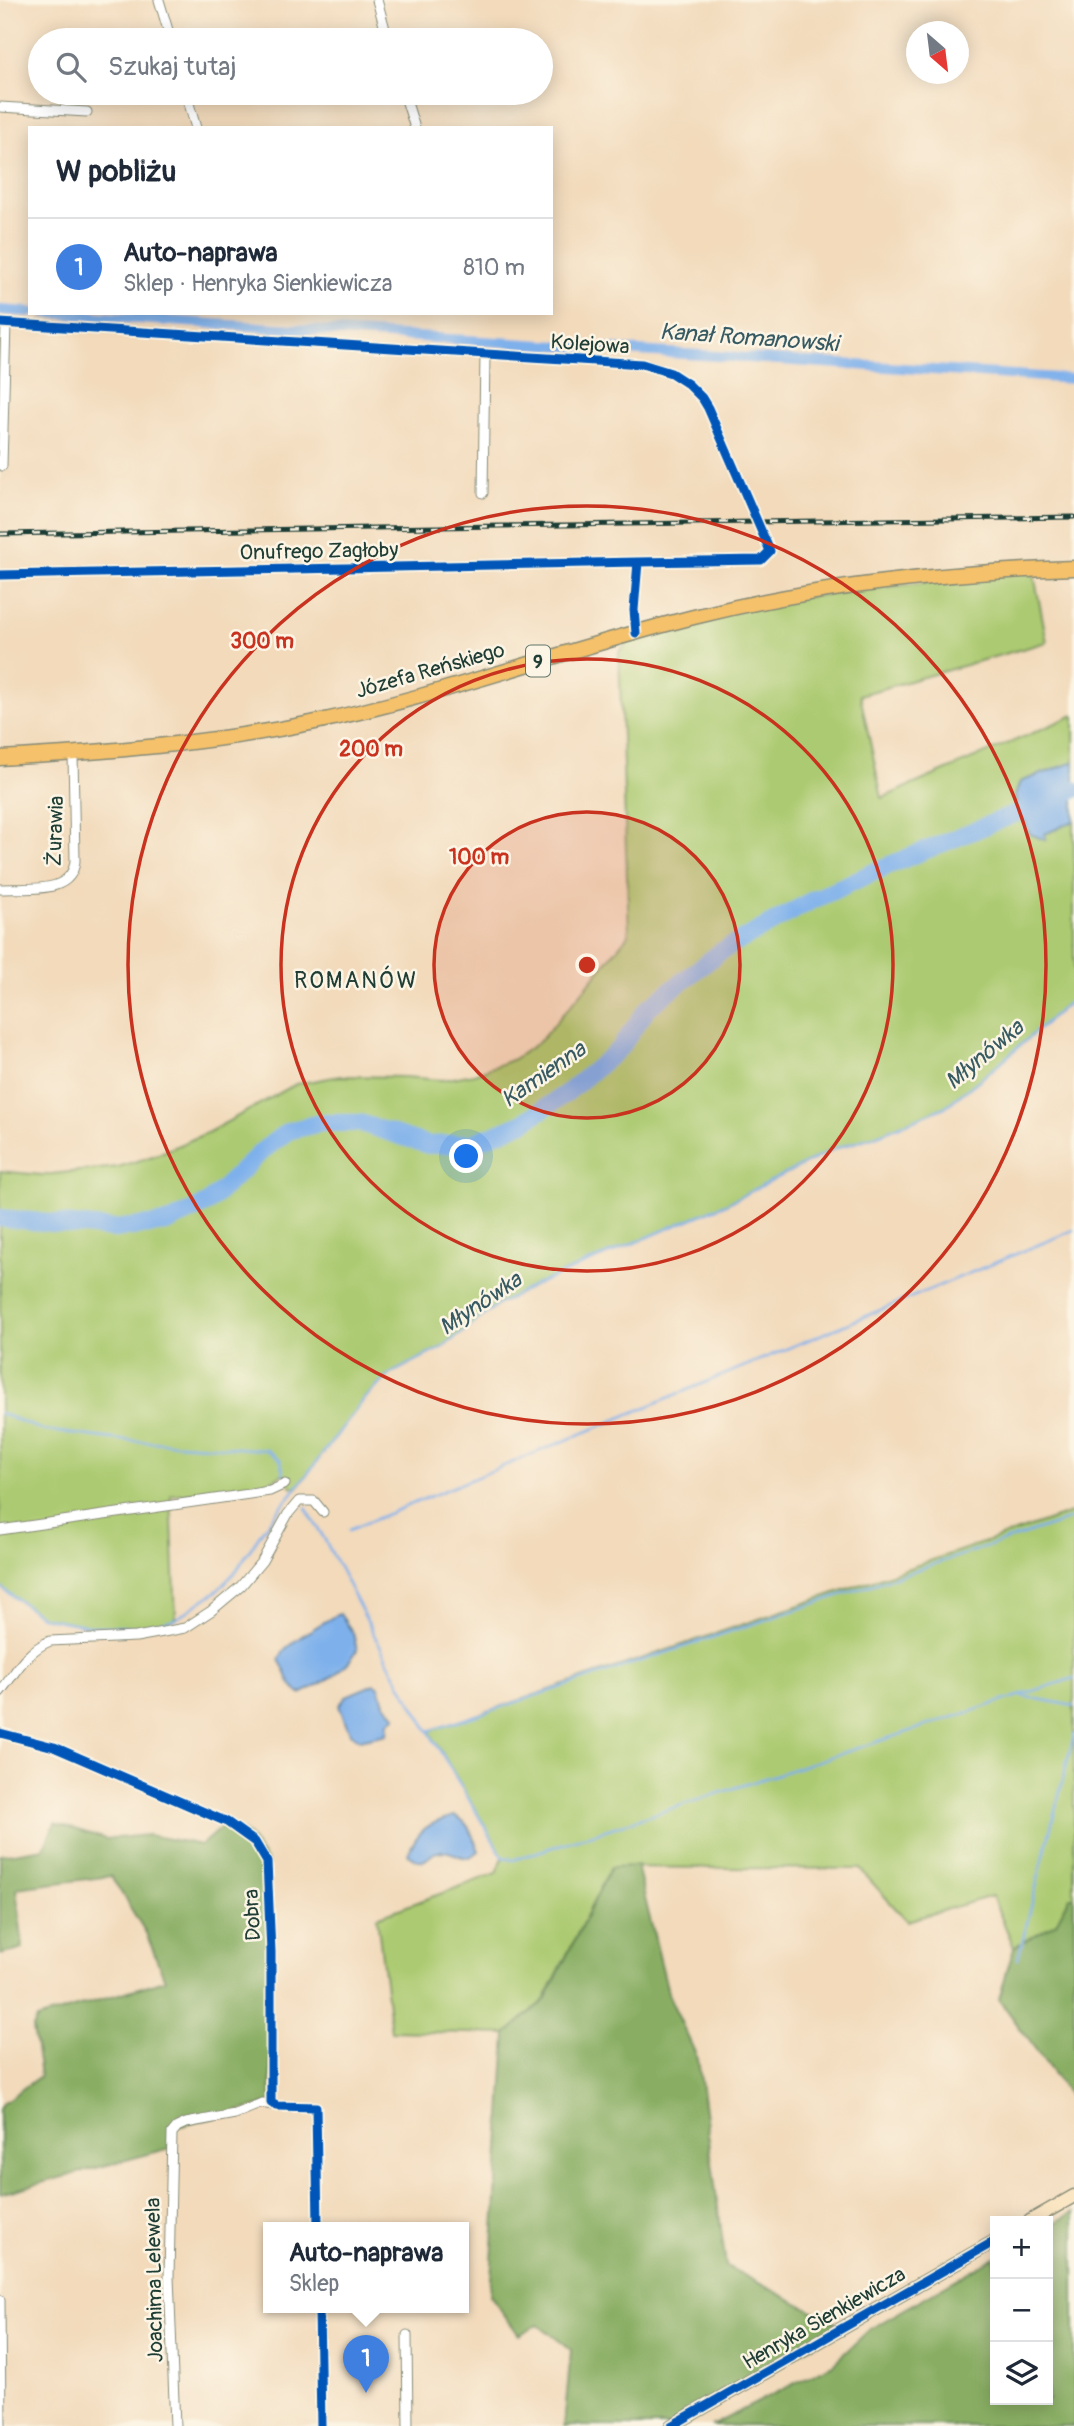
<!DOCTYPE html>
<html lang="pl">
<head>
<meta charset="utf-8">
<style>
  body { margin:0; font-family:Pangolin,sans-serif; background:#f6f6f7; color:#1f2937 }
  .controls { position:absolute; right:21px; bottom:21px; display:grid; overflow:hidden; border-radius:0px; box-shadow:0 4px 18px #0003 }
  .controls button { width:63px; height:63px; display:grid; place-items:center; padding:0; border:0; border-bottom:2px solid #e0e1e3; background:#fff; color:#1f2937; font:35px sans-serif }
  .compass { position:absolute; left:906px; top:21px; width:63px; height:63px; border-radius:50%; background:#fff; box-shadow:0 4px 18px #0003; rotate:152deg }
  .you { position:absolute; left:467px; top:1157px; width:24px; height:24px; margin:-18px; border:5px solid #fff; border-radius:50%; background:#1a73e8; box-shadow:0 0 0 10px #1a73e833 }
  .badge { display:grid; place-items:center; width:46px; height:46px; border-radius:50%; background:#ea580c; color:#fff; font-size:23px; font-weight:700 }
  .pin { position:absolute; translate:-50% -58px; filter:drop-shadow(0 2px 4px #0008) }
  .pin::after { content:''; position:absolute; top:37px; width:24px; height:21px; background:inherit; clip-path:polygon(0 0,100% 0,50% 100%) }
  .popup { position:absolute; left:263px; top:2222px; width:206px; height:91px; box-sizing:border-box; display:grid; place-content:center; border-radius:0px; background:#fff; filter:drop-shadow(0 2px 5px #0005); font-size:23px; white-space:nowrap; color:#747a83 }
  .popup b { font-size:26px; color:#1f2937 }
  .popup::after { content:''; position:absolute; left:50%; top:100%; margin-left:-14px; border:14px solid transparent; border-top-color:#fff }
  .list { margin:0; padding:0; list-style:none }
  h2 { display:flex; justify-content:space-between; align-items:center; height:91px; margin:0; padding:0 28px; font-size:30px }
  h2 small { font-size:23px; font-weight:400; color:#747a83 }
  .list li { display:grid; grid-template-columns:46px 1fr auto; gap:21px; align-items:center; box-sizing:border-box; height:98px; padding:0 28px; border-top:2px solid #e0e1e3 }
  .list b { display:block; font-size:26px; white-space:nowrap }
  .list p { margin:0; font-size:23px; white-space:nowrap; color:#747a83 }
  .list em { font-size:23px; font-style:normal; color:#747a83 }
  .icon { flex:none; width:38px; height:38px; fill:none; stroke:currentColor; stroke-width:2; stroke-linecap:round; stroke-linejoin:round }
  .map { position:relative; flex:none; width:1074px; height:2426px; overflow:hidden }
  .search { position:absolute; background:#fff; box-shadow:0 4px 18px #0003; left:28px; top:28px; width:525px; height:77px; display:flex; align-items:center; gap:18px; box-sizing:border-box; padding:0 24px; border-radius:38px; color:#747a83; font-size:26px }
  .panel { position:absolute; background:#fff; box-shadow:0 4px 18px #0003; left:28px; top:126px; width:525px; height:189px; border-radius:0px }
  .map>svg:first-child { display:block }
</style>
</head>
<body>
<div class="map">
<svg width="1074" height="2426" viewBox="0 0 1074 2426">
  <rect width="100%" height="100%" fill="#fcf5e5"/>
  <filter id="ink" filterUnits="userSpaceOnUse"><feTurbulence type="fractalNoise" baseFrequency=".0143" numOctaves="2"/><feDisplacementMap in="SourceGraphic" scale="14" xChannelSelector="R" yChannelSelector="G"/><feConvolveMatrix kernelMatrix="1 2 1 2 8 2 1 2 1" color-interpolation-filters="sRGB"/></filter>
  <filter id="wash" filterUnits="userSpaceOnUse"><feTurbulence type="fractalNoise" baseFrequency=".00686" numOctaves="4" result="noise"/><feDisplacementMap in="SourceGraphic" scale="28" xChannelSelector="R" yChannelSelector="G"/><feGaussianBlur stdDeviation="1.57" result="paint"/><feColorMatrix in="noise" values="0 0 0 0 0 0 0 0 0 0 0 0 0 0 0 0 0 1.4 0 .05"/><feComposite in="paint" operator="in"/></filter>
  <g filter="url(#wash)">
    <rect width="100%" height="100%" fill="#f2dabb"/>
    <path fill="#acca71" stroke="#668452" stroke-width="2" d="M1033 569 1047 642 860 695 882 798 1074 715V762L1020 782 1015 797 1018 814 1074 790V998L992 1070 945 1107 875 1136 834 1149 726 1204 533 1286 497 1305 443 1347 392 1373 365 1398 297 1488 291 1486 283 1474 262 1486 171 1495 176 1619 141 1627 89 1626 42 1617 0 1587V1171L42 1175 118 1167 156 1155 209 1132 296 1084 340 1076 405 1077 442 1080 474 1074 514 1059 540 1041 588 985 629 934 619 652 636 633 749 604Z
      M1074 1512V1897H1070L1056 1923 1014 1947 992 1896 907 1921 860 1869 611 1867 544 2000 506 2034 391 2031 377 1917 497 1873 503 1857 429 1731Z"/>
    <path fill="#89ae63" stroke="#54764c" stroke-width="2" d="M227 1822 248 1835 267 1862 271 2103 177 2127 171 2148 0 2194V2110L3 2103 40 2076 33 2028 37 2019 165 1980 146 1933 111 1876 16 1888 23 1948 0 1955V1855L44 1848 55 1823 106 1839 148 1835 201 1845Z
      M637 1866 669 1996 698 2059 726 2266 844 2327 671 2426H564L571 2350 538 2324 519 2335 490 2295 506 2034 545 2000 611 1867Z
      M1070 1897H1074V2102L999 1999 1014 1947 1056 1923Z
      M1074 2212V2426H711L833 2364 870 2329 995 2257V2400H1048V2227Z"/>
    <path fill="#7eb0eb" stroke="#4e7690" stroke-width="2" d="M1074 762V821L1045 834V840L1030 834 1015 796 1020 782Z
      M340 1614 353 1633 357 1650C346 1670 321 1685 300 1694 287 1684 288 1673 279 1660 284 1643 319 1626 334 1616Z
      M374 1684 379 1686 384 1703 396 1716 388 1723 387 1734 360 1740 350 1733 339 1706 346 1696Z
      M454 1816C469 1820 473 1838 479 1851L470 1858C460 1858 452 1851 442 1851 424 1853 428 1871 408 1854 418 1829 429 1823 454 1816Z"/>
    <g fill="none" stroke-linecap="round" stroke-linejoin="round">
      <path stroke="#7eb0eb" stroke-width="2.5" d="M0 1413 42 1430 121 1440 267 1450 281 1460 283 1474
        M306 1508 325 1540 394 1673 503 1857 513 1860 1074 1678
        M349 1530 1074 1230
        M0 1587 42 1617 89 1626 141 1627 176 1619 218 1590 236 1571 264 1528 306 1476 365 1398 392 1373 443 1347 497 1305 533 1286 726 1204 834 1149 875 1136 945 1107 992 1070 1074 998
        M1022 1696 1074 1706
        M429 1731 1074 1518
        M1018 1959 1074 1735"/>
      <path stroke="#7eb0eb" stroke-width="10" d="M0 310 30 312
        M45 313 1074 379"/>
      <path stroke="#7eb0eb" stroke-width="18" d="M0 1218 114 1229 167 1223 208 1203 262 1151 288 1131 320 1123H360L428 1145 473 1143 524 1122 568 1092 620 1048 648 1008 720 952 811 901 887 866 1074 790"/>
    </g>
  </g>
  <g filter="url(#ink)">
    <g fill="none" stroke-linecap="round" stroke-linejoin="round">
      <g stroke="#888c78" stroke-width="11">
        <path id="minor" d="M159 0 171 40
          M377 0 388 40
          M186 93 196 128
          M404 93 415 128
          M0 107 87 112
          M0 323 642 364 671 373 688 384 702 398 708 408 770 551 761 560 638 562 634 610 636 633
          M2 466 6 323
          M483 493 485 354
          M0 575 638 562
          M0 889C26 887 72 896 75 861L73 754
          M0 1530 270 1491 285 1484
          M0 1692C16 1672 26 1651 50 1641L136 1637 185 1628 211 1611 241 1586 262 1561 288 1514 299 1501H314L323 1512
          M0 1733 54 1747 227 1822 255 1842 267 1862 271 1952V2103
          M0 2300 1 2426
          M319 2307 321 2426
          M407 2335 408 2426
          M175 2426 169 2277 172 2133 177 2127 186 2123 235 2114 262 2103 277 2106 316 2107 318 2227"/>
      </g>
      <g stroke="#888c78" stroke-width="15">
        <path id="secondary" d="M1030 2221 1074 2196
          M671 2426 995 2241"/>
      </g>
      <g stroke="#888c78" stroke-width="17">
        <path id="primary" d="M0 758C105 752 208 744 311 723 442 696 568 648 698 616 822 585 947 572 1074 568"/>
      </g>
      <use href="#minor" stroke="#fff" stroke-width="9"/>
      <use href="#secondary" stroke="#fbe6c4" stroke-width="12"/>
      <use href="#primary" stroke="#f5c16b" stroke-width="14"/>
      <g stroke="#1f3d34" stroke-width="5">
        <path id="rail" d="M0 534 1074 517"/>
      </g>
      <use href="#rail" stroke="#fcf5e5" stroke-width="2.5" stroke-dasharray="8" stroke-linecap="butt"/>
      <g stroke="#fcf5e5" stroke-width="13">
        <path id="cycleway" d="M0 323 642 364 671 373 688 384 702 398 708 408 770 551 761 560 638 562 634 610 636 633
          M0 575 638 562
          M0 1733 54 1747 227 1822 255 1842 267 1862 271 1952V2103L277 2106 316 2107 318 2227
          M319 2307 321 2426
          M671 2426 995 2241"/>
      </g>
      <use href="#cycleway" stroke="#0057b8" stroke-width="9"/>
    </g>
  </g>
  <circle cx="587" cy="965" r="153" fill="#c8321e" fill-opacity=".12"/>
  <g fill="none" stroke="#c8321e" stroke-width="3.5">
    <circle cx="587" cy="965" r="153"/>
    <circle cx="587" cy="965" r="306"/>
    <circle cx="587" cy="965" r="459"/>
  </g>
  <g text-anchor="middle" stroke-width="5" stroke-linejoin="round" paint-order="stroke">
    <rect fill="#fcf5e5" stroke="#617469" stroke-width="2" x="526" y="645.5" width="24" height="31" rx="5"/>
    <g font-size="19" font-weight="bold" fill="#1f3d34">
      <text x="538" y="668">9</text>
    </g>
    <g font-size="21" fill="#1f3d34" stroke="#fcf5e5">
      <text transform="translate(590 344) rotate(4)" y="7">Kolejowa</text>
      <text transform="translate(319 551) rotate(-1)" y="7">Onufrego Zagłoby</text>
      <text transform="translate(430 670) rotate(-16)" y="7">Józefa Reńskiego</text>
      <text transform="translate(55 831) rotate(-88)" y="7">Żurawia</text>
      <text transform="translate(252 1915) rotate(-93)" y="7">Dobra</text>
      <text transform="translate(154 2280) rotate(-91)" y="7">Joachima Lelewela</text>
      <text transform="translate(824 2318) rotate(-30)" y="7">Henryka Sienkiewicza</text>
    </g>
    <g font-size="23" font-style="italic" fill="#375a62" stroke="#fcf5e5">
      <text transform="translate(749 337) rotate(4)" y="8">Kanał Romanowski</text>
      <text transform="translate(984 1054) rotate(-40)" y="8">Młynówka</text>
      <text transform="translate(543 1074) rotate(-35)" y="8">Kamienna</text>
      <text transform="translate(480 1303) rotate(-34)" y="8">Młynówka</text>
    </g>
    <g font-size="23" letter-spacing="2" fill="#1f3d34" stroke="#fcf5e5">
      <text x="356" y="988">ROMANÓW</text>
    </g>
  </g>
  <circle cx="587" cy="965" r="10" fill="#c8321e" stroke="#fcf5e5" stroke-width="3.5"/>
  <g font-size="21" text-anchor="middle" font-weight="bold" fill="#c8321e" stroke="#fcf5e5" stroke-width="5" stroke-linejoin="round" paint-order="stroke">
    <text x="262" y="648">300 m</text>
    <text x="371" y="756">200 m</text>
    <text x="479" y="864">100 m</text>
  </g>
</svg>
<div class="controls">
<button>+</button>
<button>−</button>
<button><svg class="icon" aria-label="layers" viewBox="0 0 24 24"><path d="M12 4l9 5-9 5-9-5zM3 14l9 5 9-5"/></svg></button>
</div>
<svg class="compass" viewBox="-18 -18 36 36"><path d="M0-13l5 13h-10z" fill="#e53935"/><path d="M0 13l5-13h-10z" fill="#747a83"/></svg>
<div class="you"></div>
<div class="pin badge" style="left:366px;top:2393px;background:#3f7fe0">1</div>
<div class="popup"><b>Auto-naprawa</b>Sklep</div>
<div class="search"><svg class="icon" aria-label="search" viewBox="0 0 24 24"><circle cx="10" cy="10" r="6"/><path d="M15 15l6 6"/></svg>Szukaj tutaj</div>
<section class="panel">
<h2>W pobliżu<small></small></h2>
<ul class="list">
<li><span class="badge" style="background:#3f7fe0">1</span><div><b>Auto-naprawa</b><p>Sklep · Henryka Sienkiewicza</p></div><em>810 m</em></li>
</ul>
</section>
</div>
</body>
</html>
